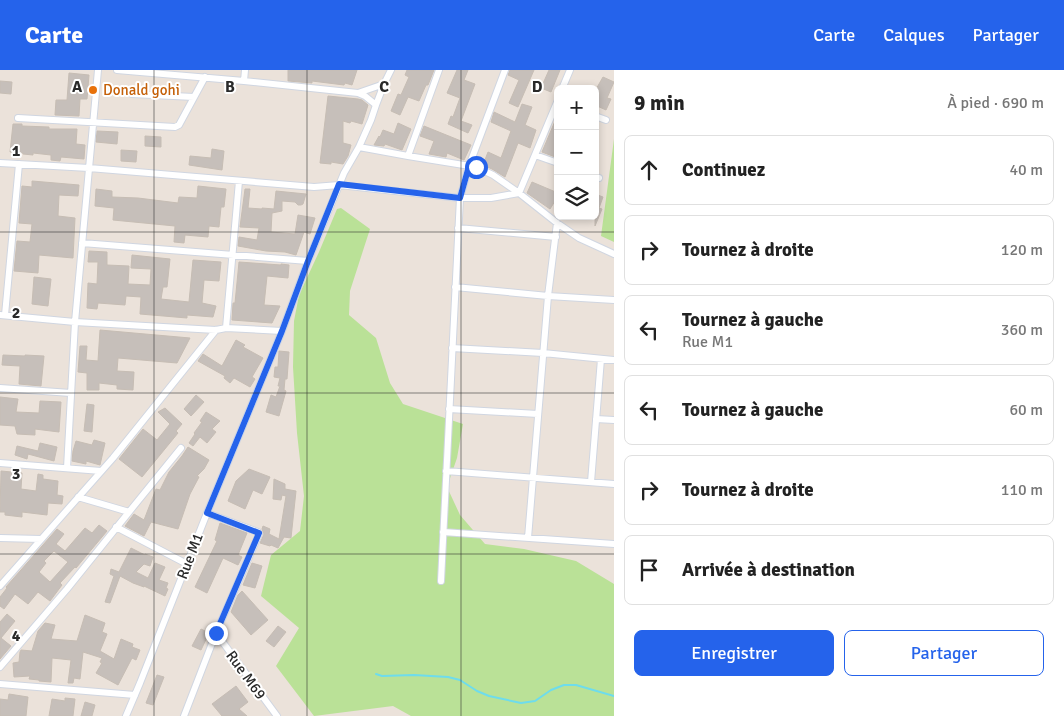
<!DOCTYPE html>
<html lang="fr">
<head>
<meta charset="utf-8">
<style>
  body { margin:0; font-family:Signika,sans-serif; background:#f6f6f6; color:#222 }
  .controls { position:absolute; right:15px; top:15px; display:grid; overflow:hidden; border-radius:8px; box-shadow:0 2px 8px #0003 }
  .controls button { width:45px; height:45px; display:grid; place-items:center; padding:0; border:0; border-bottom:1px solid #e0e0e0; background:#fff; color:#222; font:25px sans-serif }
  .stop { position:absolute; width:15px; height:15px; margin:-11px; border:4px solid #2563eb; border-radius:50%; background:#fff }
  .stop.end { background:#2563eb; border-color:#fff; box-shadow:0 1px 5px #0008 }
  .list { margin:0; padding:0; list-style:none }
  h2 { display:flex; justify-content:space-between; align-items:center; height:65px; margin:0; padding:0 20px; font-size:21px }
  h2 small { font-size:16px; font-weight:400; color:#767676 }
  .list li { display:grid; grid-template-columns:32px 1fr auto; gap:15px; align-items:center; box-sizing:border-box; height:70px; margin:0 10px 10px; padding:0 10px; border:1px solid #e0e0e0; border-radius:8px }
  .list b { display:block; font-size:19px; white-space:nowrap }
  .list p { margin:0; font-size:16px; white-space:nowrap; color:#767676 }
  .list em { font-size:16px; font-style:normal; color:#767676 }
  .actions { display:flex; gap:10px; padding:15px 20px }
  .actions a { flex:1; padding:11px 0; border:1px solid #2563eb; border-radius:8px; text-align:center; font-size:18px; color:#2563eb }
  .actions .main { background:#2563eb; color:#fff }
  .icon { flex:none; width:28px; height:28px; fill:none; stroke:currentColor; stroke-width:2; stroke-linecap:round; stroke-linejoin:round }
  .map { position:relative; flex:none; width:614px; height:646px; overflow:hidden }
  header { display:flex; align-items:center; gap:30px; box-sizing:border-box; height:70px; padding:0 25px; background:#2563eb; color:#fff }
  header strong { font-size:24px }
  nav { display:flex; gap:28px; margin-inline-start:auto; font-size:18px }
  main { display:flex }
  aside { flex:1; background:#fff }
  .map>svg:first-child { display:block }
</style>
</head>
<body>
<header>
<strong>Carte</strong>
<nav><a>Carte</a><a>Calques</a><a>Partager</a></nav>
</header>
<main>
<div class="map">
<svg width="614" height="646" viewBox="0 0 614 646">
  <rect width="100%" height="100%" fill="#ebe2da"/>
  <path fill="#bae197" d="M614 69V172L601 166Z
    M341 138 370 159 350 221 349 245 376 268 390 313 403 334 463 354 457 388 447 417 460 445 485 474 524 479 576 491 614 514V646H411L393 636 314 646 276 596 299 558 261 526 271 485 300 461 304 426 297 363 293 297 294 251 299 225 319 182 337 139Z"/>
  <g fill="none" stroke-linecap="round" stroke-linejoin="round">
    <path stroke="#6edcec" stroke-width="2" d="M376 604 382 606 414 605 448 607 460 610 477 621 489 626 521 633 535 631 551 620 564 615H576L614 626"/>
  </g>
  <path fill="#c6bfba" stroke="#c6bdb4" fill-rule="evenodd" d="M288 0H357L352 15 345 13 344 15 312 11V13L288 11Z
    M407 0H434L428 15H426L419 31 408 27 400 45 391 41 398 24 401 25 409 7 405 5Z
    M457 0H468L464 10 475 14 461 51 472 55 468 63 448 54 451 46 453 47 460 28 447 23Z
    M510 0H534L518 37 509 33 519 10 508 5Z
    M549 0H560L551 22 541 18Z
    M69 3 89 5 87 29H80L79 46 55 45 56 30H67Z
    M603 7 614 12 607 28 611 29 606 40 595 35V21Z
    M0 11 12 12 11 24 0 23Z
    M328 26 358 29 362 30 368 35 362 54 351 51 350 53 343 51V73L351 75 348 86 343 94 331 92V94L320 93Z
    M522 34 532 37 525 55 536 60 530 78 518 73 505 107 492 99 483 95 488 82 501 88 511 61 491 52 494 42 515 52Z
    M558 44V88L542 82Z
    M398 53 411 59 402 80 385 74 384 76 374 75 379 66 380 67 383 60 394 64Z
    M13 54H22V56L49 57V59H77L76 74 85 75 84 89 61 87 60 91 51 90V85L33 83V85L23 84V83L10 82Z
    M424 56 471 75 464 90 447 83 446 87 429 84 434 71 420 66Z
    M97 61 118 62 117 74 96 72Z
    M145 66 161 67V77L145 76Z
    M212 79 224 81 222 100 189 95 190 86 211 88Z
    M121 80 137 81 136 92 121 91Z
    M32 111 79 115 78 126 59 125 58 146 75 148 73 188 39 185 38 203 14 201 17 171 30 172 32 154 19 153 22 116 32 117Z
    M532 112 558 123V133L555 131 550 139 527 123Z
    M198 116 226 119 224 137H221L219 157 209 156 208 167 185 165 184 173 174 172 175 156 113 150 114 138 95 136 96 119 112 121V127L138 128 178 133 179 127 197 128Z
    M245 119H250L248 138 262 139V138L274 139 276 121 306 124 303 134 301 135H298L295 132 282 131V141L272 143 271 162 295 164 298 145 315 148 310 164 304 162 296 185 285 182 266 181 238 176 239 167 257 170 259 158 240 157Z
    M595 124 603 127 599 138 602 139 595 156Z
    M89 181 107 182V195L129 196 128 214 150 215 151 199 131 198 132 185 170 189 167 217H163L161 229 189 232 193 190 221 192 219 211 204 210 202 233 216 236 213 247 187 245V248L140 244 141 227 126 226 125 235 98 233 97 239 87 238 88 213 97 214 98 192H88Z
    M239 192 281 195V194L289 195 288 208 267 206 264 235 280 236 272 253 232 250 233 233H235Z
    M34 207 51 209 48 236 32 234Z
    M100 260 190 268 177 293 118 288 117 301 134 302 133 320 117 319V315L99 313V320H87V303L78 302 80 276H87L86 290 98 291Z
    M236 270 245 275 243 277 263 288 252 307 255 309 250 317 234 308 230 313 224 308 225 306 198 291 203 284 222 296Z
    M279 281 289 282 287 309H285L284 320 286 321 279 346 266 342 271 325 276 327 280 316H278L280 308 274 307 275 297H278Z
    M3 285 25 286V285L44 286 41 316 19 314 20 296 2 295Z
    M196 325 204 332 191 346 184 339Z
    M0 327 18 329 16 342 39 343 40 331 61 332 59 362 35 359V365L17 364 15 356 0 355Z
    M87 334 94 335 92 362 84 361Z
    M165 338 182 354 176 361 178 363 142 407 119 389 143 359 157 370 170 354 158 342Z
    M206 342 220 351 212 359 216 362 207 373 200 367 193 376 189 373 195 364 194 363 202 352 200 351Z
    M94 370 105 373 100 395 86 391V394L72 391 73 381 76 371 92 375Z
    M40 373 57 377 54 391 28 384 27 389 15 385 17 376 38 381Z
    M188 377 209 390 204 399 197 406 199 407 190 424 178 459 151 452 144 466 125 456 134 444 144 450 156 419 160 420 169 402 182 386Z
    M249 399 270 407 262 424 253 420 245 439 228 431 236 411Z
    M1 401 22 403 21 419 36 421 38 404 43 405V409L58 411 57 425 63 426 62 434 48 433 47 445 22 442V447L5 445V442H0Z
    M274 409 285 414V419L296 421 291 468 284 467 278 478 271 475 270 476 260 473 264 464 262 459 263 456 270 459 269 464 279 469 286 426 282 425 281 430 273 429Z
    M220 453 247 463 238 485 242 487 238 495 223 488 207 523 195 517 217 471 215 470Z
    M99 455 107 461 76 498 75 497 60 513 62 515 50 531 38 522 28 534 15 524 4 539 0 536V527L7 518 6 517 57 459 64 464 56 474 65 481 85 458 92 463ZM54 481 68 492 50 512 39 502 46 493 44 491Z
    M131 478 145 485V484L153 487 150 496 144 494 136 502 148 508 155 493 165 497 159 510 168 513 166 518 168 519 165 526 144 516V517L133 513 120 506 110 533 105 532 114 506 110 504 111 499 119 502Z
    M252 493 262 496 255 518 243 515Z
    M242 521 268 550 251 565 231 542 238 525Z
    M7 544 15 551 1 568 11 576 0 589V552Z
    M85 545 105 553 102 562 107 564 100 581 114 589 121 569 133 574 132 577 140 580 136 590 132 588 118 615 96 603 102 593 100 592 102 588 83 582 80 609 74 608 73 613H68L71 590 52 588 51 612 39 611V610L29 609 30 606 14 607 13 593 19 592 20 582 21 580 32 581 38 561 45 553 55 555 51 569 77 571Z
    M278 556 286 562 274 577 266 571Z
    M201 559 209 563 201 580 192 576Z
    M157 605 164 607 153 635 146 633Z
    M236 616 248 632 239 639 247 646H222L212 634Z
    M9 624 28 627 26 646H0V629L8 630Z
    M65 628 75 629 73 646H49L52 629 65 631Z
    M85 632 95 635 92 646H81Z"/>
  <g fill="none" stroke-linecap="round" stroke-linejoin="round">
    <g stroke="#d0d6e1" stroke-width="8">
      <path id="minor" d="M117 0 244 11 358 23 365 26 376 35 371 50 359 77 344 103 308 191 282 261 207 443 140 613 126 646
        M244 11 245 0
        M562 19 570 0
        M358 23 384 14
        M132 24 194 27
        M376 35 384 14 391 0
        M595 46 606 50
        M18 48 175 57 179 55 205 7
        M359 77 408 86 476 97 493 105 519 123 557 153 579 168 614 184
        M535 85 558 93
        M408 86 439 0
        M0 93 89 98 314 117 339 115 460 128H491L519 123 558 30
        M595 107 599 108
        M458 158 556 167
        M82 173 308 191
        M455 217 548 226 614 230
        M0 245 75 252 216 260 226 258 282 261
        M5 245 19 94
        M226 258 239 111
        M452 278 543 283 614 290
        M0 318 71 323
        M449 339 538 344
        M596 349 614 350
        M0 393 101 401
        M67 398 75 252 98 0
        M446 401 614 414
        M591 412 601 289
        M78 427 129 442
        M116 457 187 494
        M443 462 614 474
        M0 468 41 469
        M528 468 548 226 557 153
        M441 511 460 128 469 96 505 0
        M0 516 113 388 216 260
        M216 563 277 646
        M0 597 67 519 129 442 181 378
        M0 614 135 625
        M184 646 216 563 259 464 258 462 207 443"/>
    </g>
    <use href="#minor" stroke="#fff" stroke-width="6"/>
  </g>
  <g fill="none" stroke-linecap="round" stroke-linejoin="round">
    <path stroke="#2563eb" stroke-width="6" d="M216 563 259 463 207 443 282 261 308 191 339 114 460 128 469 96 476 97"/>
  </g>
  <path fill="none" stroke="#292929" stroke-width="1" stroke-opacity="0.55" d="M154 0V646M307 0V646M461 0V646M0 162H614M0 323H614M0 484H614"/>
  <circle fill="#e8710a" stroke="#fff" stroke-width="2" cx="93" cy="20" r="5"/>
  <g text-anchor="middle" stroke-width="4" stroke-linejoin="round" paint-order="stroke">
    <g font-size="15" fill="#c56008" stroke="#fff" text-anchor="start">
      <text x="103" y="25">Donald gohi</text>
    </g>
    <g font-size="15" fill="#292929" stroke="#fff">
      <text transform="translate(190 486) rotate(-69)" y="5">Rue M1</text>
      <text transform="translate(246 605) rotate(54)" y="5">Rue M69</text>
    </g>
  </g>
  <g font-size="16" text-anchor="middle" font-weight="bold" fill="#292929" stroke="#fff" stroke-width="4" stroke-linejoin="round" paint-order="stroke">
    <text x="77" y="22">A</text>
    <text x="230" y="22">B</text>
    <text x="384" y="22">C</text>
    <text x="537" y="22">D</text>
    <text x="16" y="86">1</text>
    <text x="16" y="248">2</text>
    <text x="16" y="409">3</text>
    <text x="16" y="571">4</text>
  </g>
</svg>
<div class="controls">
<button>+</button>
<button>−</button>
<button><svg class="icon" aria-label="layers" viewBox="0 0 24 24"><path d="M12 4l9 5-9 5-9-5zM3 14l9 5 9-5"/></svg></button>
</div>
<div class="stop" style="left:476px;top:97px"></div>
<div class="stop end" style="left:216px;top:563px"></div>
</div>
<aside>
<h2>9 min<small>À pied · 690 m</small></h2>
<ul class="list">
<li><svg class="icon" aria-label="ahead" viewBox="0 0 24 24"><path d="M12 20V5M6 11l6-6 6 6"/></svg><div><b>Continuez</b></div><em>40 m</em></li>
<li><svg class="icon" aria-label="right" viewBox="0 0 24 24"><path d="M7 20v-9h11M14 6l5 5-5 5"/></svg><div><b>Tournez à droite</b></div><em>120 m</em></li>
<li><svg class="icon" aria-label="left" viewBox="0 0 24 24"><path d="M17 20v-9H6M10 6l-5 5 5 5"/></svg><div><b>Tournez à gauche</b><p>Rue M1</p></div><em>360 m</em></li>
<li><svg class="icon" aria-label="left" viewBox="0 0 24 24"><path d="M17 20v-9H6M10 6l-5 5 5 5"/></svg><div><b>Tournez à gauche</b></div><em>60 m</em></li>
<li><svg class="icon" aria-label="right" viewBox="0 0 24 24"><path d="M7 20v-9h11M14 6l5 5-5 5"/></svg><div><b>Tournez à droite</b></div><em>110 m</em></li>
<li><svg class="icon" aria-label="arrive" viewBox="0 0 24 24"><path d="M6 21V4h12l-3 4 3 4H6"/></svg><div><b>Arrivée à destination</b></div></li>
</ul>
<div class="actions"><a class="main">Enregistrer</a><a>Partager</a></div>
</aside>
</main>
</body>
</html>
